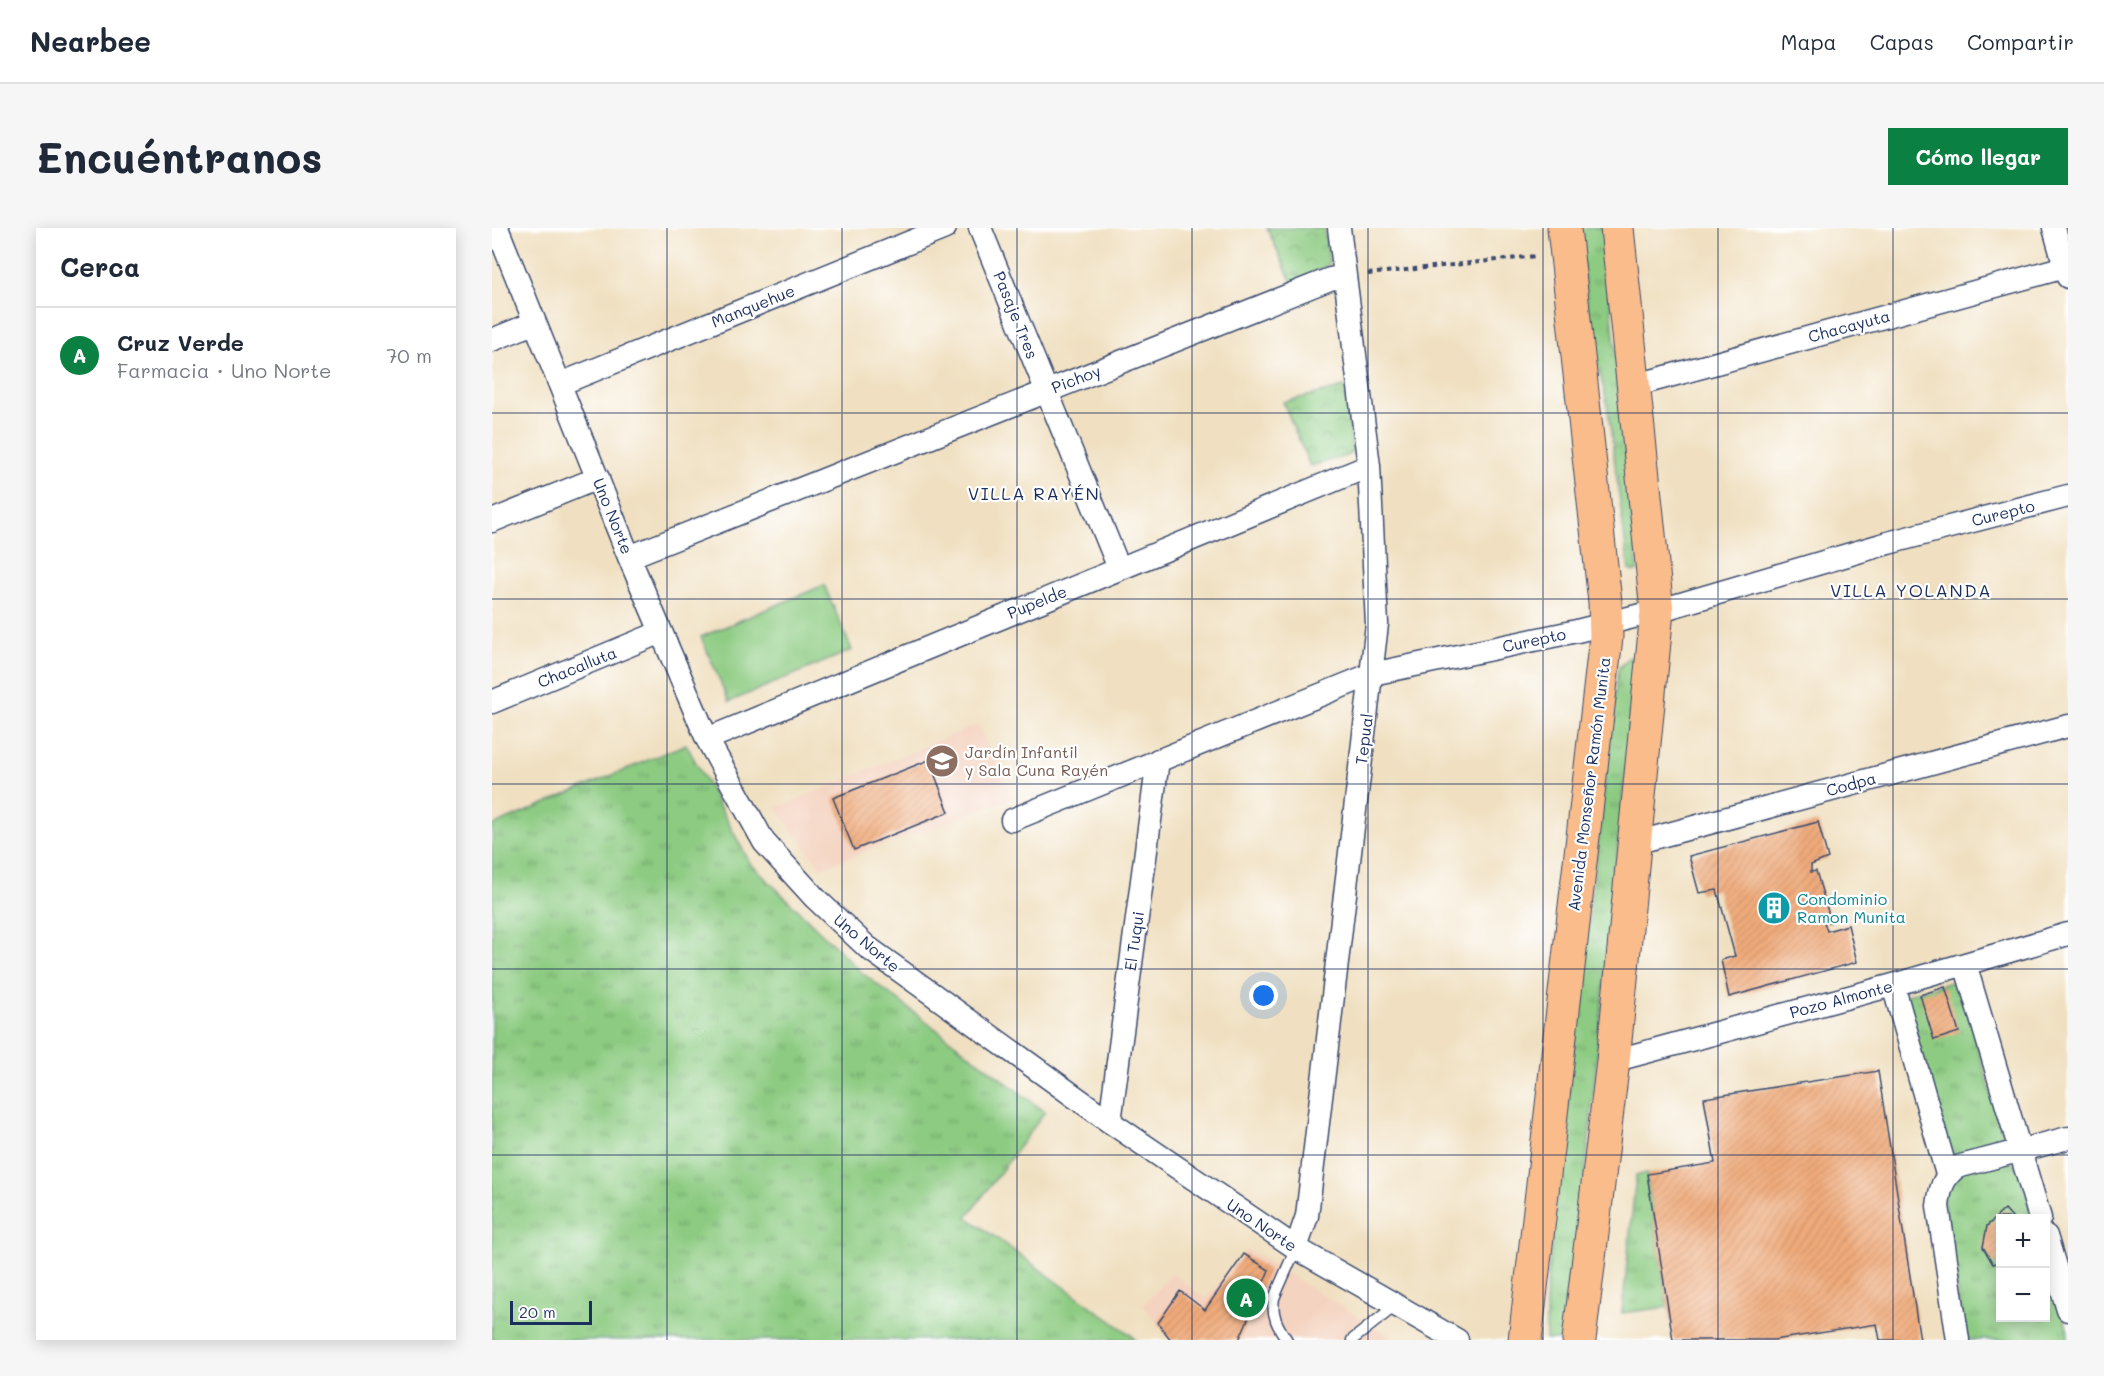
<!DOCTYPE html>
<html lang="es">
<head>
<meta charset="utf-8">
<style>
  body { margin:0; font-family:Mali,sans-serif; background:#f6f6f7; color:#1f2937 }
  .controls { position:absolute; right:18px; bottom:18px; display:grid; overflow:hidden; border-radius:0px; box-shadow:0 3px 15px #0003 }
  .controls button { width:54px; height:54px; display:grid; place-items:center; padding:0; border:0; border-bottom:2px solid #e0e1e3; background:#fff; color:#1f2937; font:30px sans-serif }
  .scale { position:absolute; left:18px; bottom:15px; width:82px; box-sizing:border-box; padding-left:6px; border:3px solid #1b2f5e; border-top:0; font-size:16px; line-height:21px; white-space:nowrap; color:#1b2f5e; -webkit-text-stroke:4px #fff; paint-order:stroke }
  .you { position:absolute; left:772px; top:768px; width:21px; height:21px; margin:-15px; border:4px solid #fff; border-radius:50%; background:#1a73e8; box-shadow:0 0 0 9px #1a73e833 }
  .badge { display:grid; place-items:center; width:39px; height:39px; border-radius:50%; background:#0b8043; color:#fff; font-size:20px; font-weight:700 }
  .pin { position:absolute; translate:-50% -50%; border:3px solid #fff; box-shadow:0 2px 6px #0006 }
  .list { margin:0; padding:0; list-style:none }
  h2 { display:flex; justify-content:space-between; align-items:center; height:78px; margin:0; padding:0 24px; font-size:26px }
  h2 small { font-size:20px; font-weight:400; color:#747a83 }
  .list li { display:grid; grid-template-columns:39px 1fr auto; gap:18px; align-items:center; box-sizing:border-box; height:96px; padding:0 24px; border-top:2px solid #e0e1e3 }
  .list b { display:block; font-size:22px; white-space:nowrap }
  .list p { margin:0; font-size:20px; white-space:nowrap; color:#747a83 }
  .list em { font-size:20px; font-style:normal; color:#747a83 }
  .map { position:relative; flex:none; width:1576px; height:1112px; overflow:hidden; border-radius:0px }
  header { display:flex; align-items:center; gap:36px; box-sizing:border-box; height:84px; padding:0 30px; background:#fff; border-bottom:2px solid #e0e1e3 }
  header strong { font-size:28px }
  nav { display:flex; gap:33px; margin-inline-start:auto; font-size:21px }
  .intro { display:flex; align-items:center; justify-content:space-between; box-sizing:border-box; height:144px; padding:0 36px }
  h1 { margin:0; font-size:42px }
  .button { padding:15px 27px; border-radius:0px; background:#0b8043; color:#fff; font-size:21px; font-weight:700 }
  main { display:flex; gap:36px; padding:0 36px }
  aside { flex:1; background:#fff; border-radius:0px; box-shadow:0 3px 15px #0003 }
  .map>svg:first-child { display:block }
</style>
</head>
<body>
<header>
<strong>Nearbee</strong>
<nav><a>Mapa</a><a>Capas</a><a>Compartir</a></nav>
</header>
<div class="intro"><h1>Encuéntranos</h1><a class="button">Cómo llegar</a></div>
<main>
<aside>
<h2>Cerca<small></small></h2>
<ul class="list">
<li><span class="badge">A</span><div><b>Cruz Verde</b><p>Farmacia · Uno Norte</p></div><em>70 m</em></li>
</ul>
</aside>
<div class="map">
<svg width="1576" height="1112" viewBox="0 0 1576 1112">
  <defs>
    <pattern id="grass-tufts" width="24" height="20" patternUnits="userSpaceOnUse" patternTransform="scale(1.5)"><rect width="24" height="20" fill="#8ccb81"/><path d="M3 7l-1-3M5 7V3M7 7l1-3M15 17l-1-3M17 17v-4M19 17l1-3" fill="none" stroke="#72a56d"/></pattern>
    <pattern id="park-crowns" width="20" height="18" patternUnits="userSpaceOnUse" patternTransform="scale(1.5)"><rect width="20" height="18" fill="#8ccb81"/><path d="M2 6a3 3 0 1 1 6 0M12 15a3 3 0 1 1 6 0" fill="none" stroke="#72a56d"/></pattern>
    <pattern id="building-hatch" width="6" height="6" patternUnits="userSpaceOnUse" patternTransform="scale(1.5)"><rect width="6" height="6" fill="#f0ab7a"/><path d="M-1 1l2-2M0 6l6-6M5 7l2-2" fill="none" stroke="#cd936c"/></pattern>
  </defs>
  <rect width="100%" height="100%" fill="#fff"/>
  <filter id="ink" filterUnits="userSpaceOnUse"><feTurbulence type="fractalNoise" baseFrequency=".0167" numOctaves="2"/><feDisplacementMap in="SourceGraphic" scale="12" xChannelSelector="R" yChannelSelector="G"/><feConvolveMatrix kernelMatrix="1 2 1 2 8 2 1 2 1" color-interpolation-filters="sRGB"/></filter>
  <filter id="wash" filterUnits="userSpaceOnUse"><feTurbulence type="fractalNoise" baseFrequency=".008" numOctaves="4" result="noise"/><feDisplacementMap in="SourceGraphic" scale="24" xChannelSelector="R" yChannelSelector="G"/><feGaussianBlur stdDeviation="1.35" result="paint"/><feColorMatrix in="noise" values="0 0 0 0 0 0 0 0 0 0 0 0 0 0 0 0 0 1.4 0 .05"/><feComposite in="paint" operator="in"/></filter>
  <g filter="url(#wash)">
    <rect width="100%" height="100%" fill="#f0e0c1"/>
    <path fill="#f4d3c0" d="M486 496 520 570 329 640 284 580Z
      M755 1021 905 1112H678L651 1077 680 1045 714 1071Z"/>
    <path fill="url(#grass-tufts)" stroke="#547d70" stroke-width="1.5" d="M1085 0H1111L1146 343 1143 344 1137 342 1136 336 1115 175 1101 117Z
      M1139 429 1144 433 1077 1112H1054V1062L1126 441 1136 430Z
      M194 516 258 635 369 744 553 884 475 989 639 1107 643 1112H0V598Z
      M1466 752 1519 934 1527 940 1542 990H1508V1090H1554V1028L1576 1103V1112H1472L1452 978 1409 768Z
      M1155 946 1176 1079 1130 1085 1144 947Z"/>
    <path fill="url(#park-crowns)" stroke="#547d70" stroke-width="1.5" d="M775 0H832L837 34 833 40 800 55Z
      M853 159 860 222 857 227 818 238 791 174Z"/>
    <path fill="#8ccb81" stroke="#547d70" stroke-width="1.5" d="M332 357 360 422 237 474 209 409Z"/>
    <g id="blocks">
      <path fill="url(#building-hatch)" d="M437 532 457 584 362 622 341 570Z
        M1326 594 1336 630 1319 637V644L1324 643 1339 694H1332L1335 703 1356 697 1365 734 1237 769 1229 732 1243 728 1225 662 1207 665 1197 628Z
        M1453 759 1467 804 1442 812 1428 767Z
        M1386 843 1428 1112H1388L1385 1096 1282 1112H1181L1155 946 1223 935 1212 870Z
        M1513 981 1521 990H1508V1034L1501 1036 1491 1019 1495 998Z
        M752 1026 777 1042 747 1112H679L666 1095 688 1063 713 1082Z"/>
    </g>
  </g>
  <g filter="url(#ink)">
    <use href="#blocks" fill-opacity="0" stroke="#3b4a6d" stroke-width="1.5"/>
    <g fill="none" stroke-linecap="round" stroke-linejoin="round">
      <g stroke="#3b4a6d" stroke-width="13">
        <path id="service" d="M795 1112C786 1099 779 1087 782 1070L804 1020
          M860 1112 903 1078"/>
      </g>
      <g stroke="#3b4a6d" stroke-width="25">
        <path id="minor" d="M5 0 137 329 215 511 272 614 323 670 375 719 618 894 804 1020 965 1112
          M488 0 627 340
          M1562 0 1576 49
          M0 112 42 95
          M68 156 453 0
          M1141 158 1573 39
          M0 293 106 250
          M137 329 838 51 853 48
          M0 474 169 404
          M215 511 877 238
          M520 592 880 446 1085 403 1165 383 1396 315 1576 268
          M1143 615 1576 498
          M1473 736 1548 990
          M1401 757 1455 946
          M1121 833 1401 757 1576 706
          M618 894 666 532
          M1554 1008 1576 1082
          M804 1020 815 988 885 396 877 238 847 0
          M1466 1112 1446 978C1448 961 1451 949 1465 939L1576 910"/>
      </g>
      <g stroke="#3b4a6d" stroke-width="35">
        <path id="primary" d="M1033 1112 1114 409 1113 374 1072 0
          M1087 1112 1121 833 1165 383 1125 0"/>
      </g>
      <path stroke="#3b4a6d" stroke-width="4" stroke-dasharray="4.5 4.5" stroke-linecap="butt" d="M876 46 1044 28"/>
      <use href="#service" stroke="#fff" stroke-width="10"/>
      <use href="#minor" stroke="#fff" stroke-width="22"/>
      <use href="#primary" stroke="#f9bc8a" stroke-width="33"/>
    </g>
  </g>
  <path fill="none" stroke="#1b2f5e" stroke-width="1.5" stroke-opacity="0.55" d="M175 0V1112M350 0V1112M525 0V1112M700 0V1112M876 0V1112M1051 0V1112M1226 0V1112M1401 0V1112M0 185H1576M0 371H1576M0 556H1576M0 741H1576M0 927H1576"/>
  <defs>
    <g id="school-disc" transform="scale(1.725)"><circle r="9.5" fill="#8d6e63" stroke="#fff"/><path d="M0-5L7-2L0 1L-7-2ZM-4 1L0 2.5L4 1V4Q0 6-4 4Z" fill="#fff"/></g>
    <g id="building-disc" transform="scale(1.725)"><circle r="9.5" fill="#0f9aa8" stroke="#fff"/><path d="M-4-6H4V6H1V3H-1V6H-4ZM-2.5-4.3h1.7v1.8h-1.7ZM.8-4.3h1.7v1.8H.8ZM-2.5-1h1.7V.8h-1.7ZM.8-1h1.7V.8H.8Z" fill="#fff"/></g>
  </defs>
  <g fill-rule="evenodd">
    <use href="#school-disc" x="450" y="533"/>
    <use href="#building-disc" x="1282" y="680"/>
  </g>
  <g text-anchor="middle" stroke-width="4.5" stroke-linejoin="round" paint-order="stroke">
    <g font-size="16" fill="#1b2f5e" stroke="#fff">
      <text transform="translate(261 78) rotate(-22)" y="6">Manquehue</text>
      <text transform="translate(524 87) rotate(68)" y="6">Pasaje Tres</text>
      <text transform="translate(1357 98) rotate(-15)" y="6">Chacayuta</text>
      <text transform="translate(584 151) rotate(-21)" y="6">Pichoy</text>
      <text transform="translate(1511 285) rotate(-14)" y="6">Curepto</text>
      <text transform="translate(121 288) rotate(68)" y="6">Uno Norte</text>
      <text transform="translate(545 374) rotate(-22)" y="6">Pupelde</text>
      <text transform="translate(1042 412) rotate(-12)" y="6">Curepto</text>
      <text transform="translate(85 439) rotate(-22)" y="6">Chacalluta</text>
      <text transform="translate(872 511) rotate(-83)" y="6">Tepual</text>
      <text transform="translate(1097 556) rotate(-83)" y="6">Avenida Monseñor Ramón Munita</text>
      <text transform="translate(1359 556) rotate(-15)" y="6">Codpa</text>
      <text transform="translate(642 713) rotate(-82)" y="6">El Tuqui</text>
      <text transform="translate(375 715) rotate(40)" y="6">Uno Norte</text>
      <text transform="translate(1349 771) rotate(-15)" y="6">Pozo Almonte</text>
      <text transform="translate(770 997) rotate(34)" y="6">Uno Norte</text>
    </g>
    <g font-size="16" fill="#785e54" stroke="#fff" text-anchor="start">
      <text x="473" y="530">Jardín Infantil<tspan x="473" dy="18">y Sala Cuna Rayén</tspan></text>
    </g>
    <g font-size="16" fill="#0d838f" stroke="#fff" text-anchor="start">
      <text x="1305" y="677">Condominio<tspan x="1305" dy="18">Ramon Munita</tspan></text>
    </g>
    <g font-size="18" letter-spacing="1.5" fill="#1b2f5e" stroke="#fff">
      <text x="542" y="272">VILLA RAYÉN</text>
      <text x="1419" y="369">VILLA YOLANDA</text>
    </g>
  </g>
</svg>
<div class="controls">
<button>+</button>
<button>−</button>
</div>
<div class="scale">20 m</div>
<div class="you"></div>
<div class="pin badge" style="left:754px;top:1070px">A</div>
</div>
</main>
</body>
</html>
